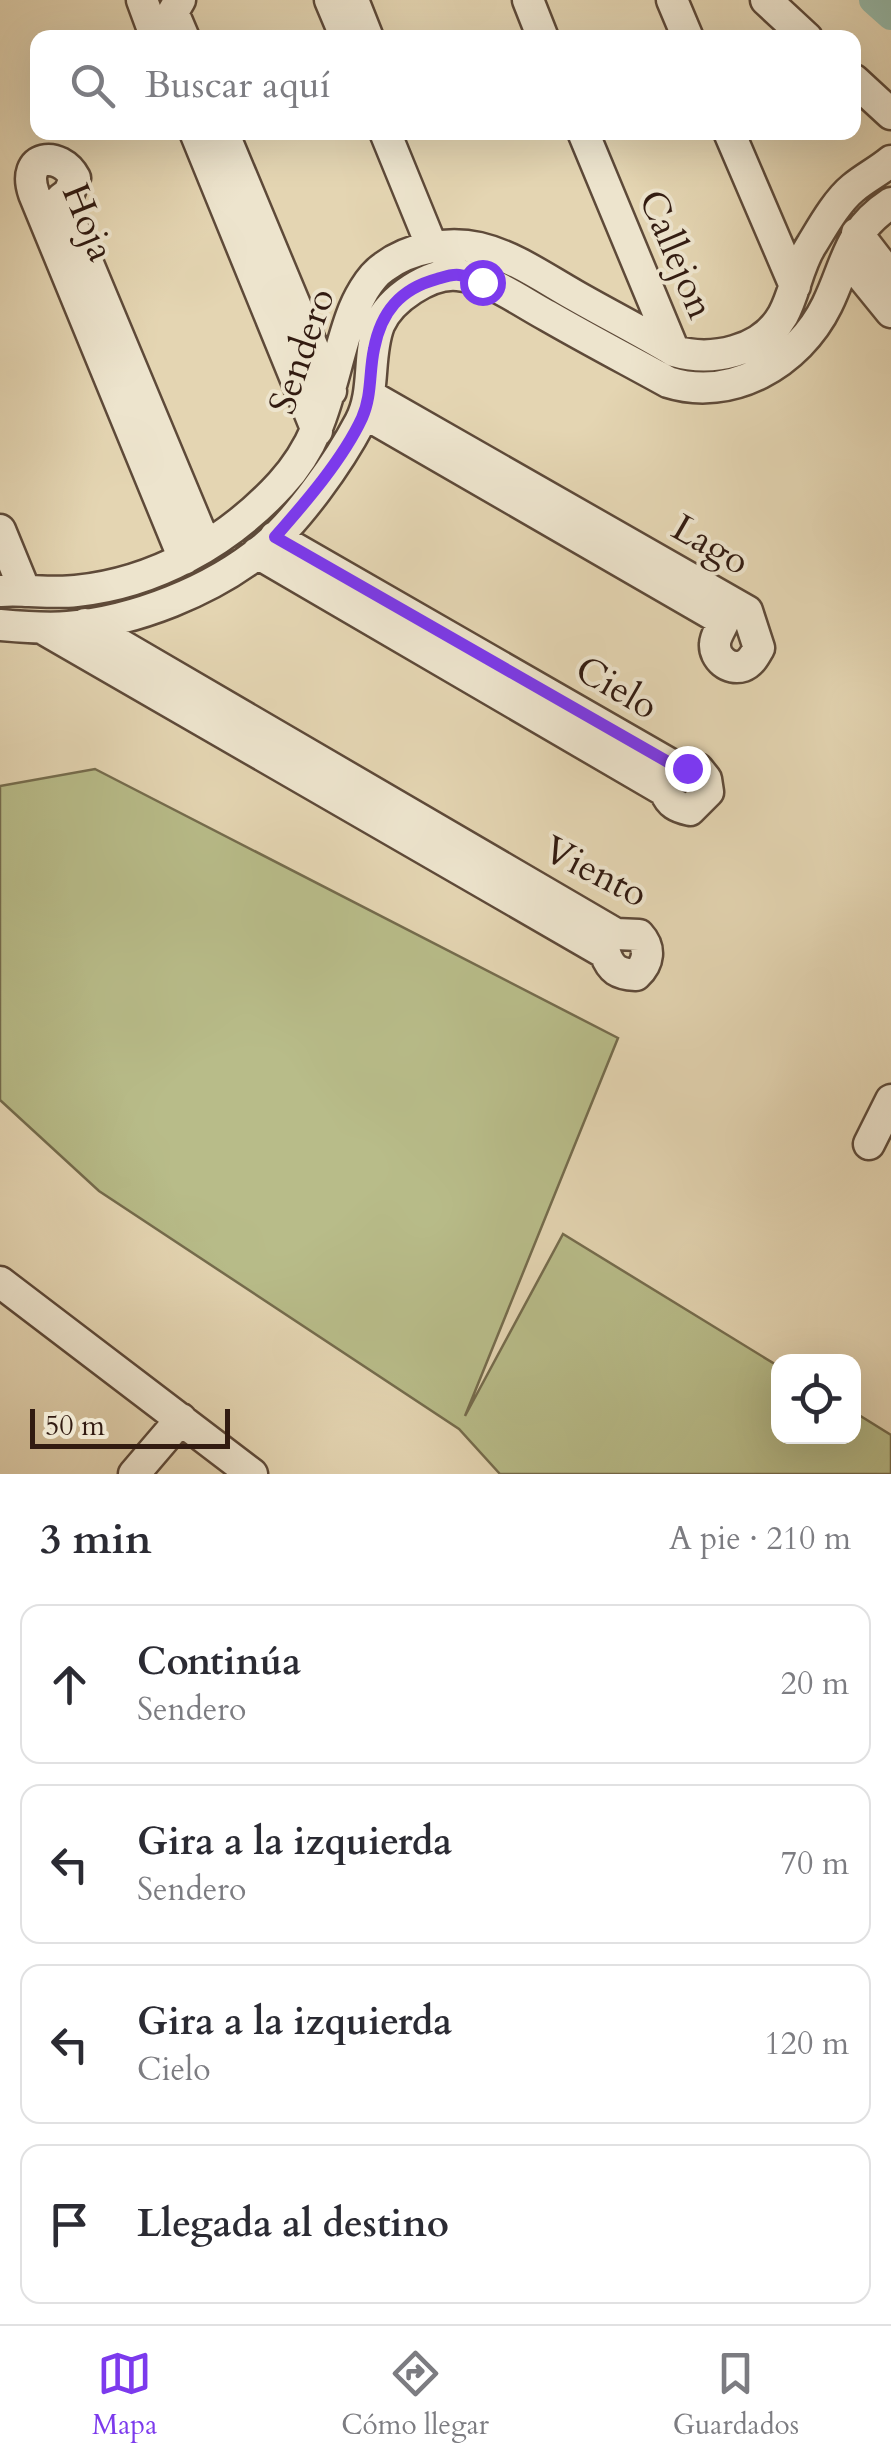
<!DOCTYPE html>
<html lang="es">
<head>
<meta charset="utf-8">
<style>
  body { margin:0; font-family:Cardo,serif; background:#f7f7f7; color:#2b2b33 }
  .controls { position:absolute; right:30px; bottom:30px; display:grid; overflow:hidden; border-radius:20px; box-shadow:0 10px 40px #0002 }
  .controls button { width:90px; height:90px; display:grid; place-items:center; padding:0; border:0; border-bottom:2px solid #e1e1e2; background:#fff; color:#2b2b33; font:50px sans-serif }
  .scale { position:absolute; left:30px; bottom:25px; width:200px; box-sizing:border-box; padding-left:10px; border:5px solid #321b11; border-top:0; font-size:28px; line-height:35px; white-space:nowrap; color:#321b11; -webkit-text-stroke:8px #ede4cd; paint-order:stroke }
  .stop { position:absolute; width:30px; height:30px; margin:-22px; border:8px solid #7c3aed; border-radius:50%; background:#fff }
  .stop.end { background:#7c3aed; border-color:#fff; box-shadow:0 2px 10px #0008 }
  .list { margin:0; padding:0; list-style:none }
  h2 { display:flex; justify-content:space-between; align-items:center; height:130px; margin:0; padding:0 40px; font-size:42px }
  h2 small { font-size:32px; font-weight:400; color:#7c7c81 }
  .list li { display:grid; grid-template-columns:65px 1fr auto; gap:30px; align-items:center; box-sizing:border-box; height:160px; margin:0 20px 20px; padding:0 20px; border:2px solid #e1e1e2; border-radius:20px }
  .list b { display:block; font-size:38px; white-space:nowrap }
  .list p { margin:0; font-size:32px; white-space:nowrap; color:#7c7c81 }
  .list em { font-size:32px; font-style:normal; color:#7c7c81 }
  .icon { flex:none; width:55px; height:55px; fill:none; stroke:currentColor; stroke-width:2; stroke-linecap:round; stroke-linejoin:round }
  .map { position:relative; flex:none; width:891px; height:1474px; overflow:hidden }
  .search { position:absolute; background:#fff; box-shadow:0 10px 40px #0002; left:30px; right:30px; top:30px; height:110px; display:flex; align-items:center; gap:25px; box-sizing:border-box; padding:0 35px; border-radius:20px; color:#7c7c81; font-size:38px }
  .sheet { height:850px; background:#fff }
  nav { display:flex; justify-content:space-around; align-items:center; box-sizing:border-box; height:140px; border-top:2px solid #e1e1e2; background:#fff; font-size:28px; color:#7c7c81 }
  nav a { display:grid; justify-items:center; gap:5px }
  nav .on { color:#7c3aed }
  .map>svg:first-child { display:block }
</style>
</head>
<body>
<div class="map">
<svg width="891" height="1474" viewBox="0 0 891 1474">
  <rect width="100%" height="100%" fill="#e4d5b2"/>
  <filter id="stains"><feTurbulence type="fractalNoise" baseFrequency=".002" numOctaves="4"/><feColorMatrix values="0 0 0 0 .2 0 0 0 0 .09 0 0 0 0 .02 0 0 0 .5 -.17"/></filter>
  <radialGradient id="worn" r=".72"><stop offset=".6" stop-color="#630" stop-opacity="0"/><stop offset="1" stop-color="#630" stop-opacity=".3"/></radialGradient>
  <path fill="#b8bc89" stroke="#756c4d" stroke-width="2.5" d="M95 769 618 1038 465 1416 563 1234 778 1366V1436H854V1412L891 1435V1474H500L459 1429 99 1191 0 1100V786Z"/>
  <g fill="none" stroke-linecap="round" stroke-linejoin="round">
    <path stroke="#96b9a8" stroke-width="28" d="M873 0 891 16"/>
    <g stroke="#5e4a39" stroke-width="35">
      <path id="street" d="M142 0 156 38
        M180 0 173 12 184 38
        M330 0 346 38
        M353 0 368 38
        M528 0 543 38
        M672 0 688 38
        M766 0 807 38
        M854 80 891 114
        M195 132 317 431
        M223 132 331 391
        M385 132 432 247
        M583 132 674 351
        M729 132 795 286
        M857 233 891 277
        M847 258 891 312
        M364 413 724 621C721 628 715 637 715 644 714 658 729 671 743 666 751 663 755 655 759 648L747 611 369 395
        M0 530 25 591
        M257 553 665 791C670 804 677 807 690 810L708 792 706 779 698 769 675 767 275 537
        M184 559 34 194C20 154 60 150 75 178L69 193 61 199 206 546
        M0 591C25 589 51 594 76 591 155 583 228 542 281 484 328 433 329 379 351 317 357 300 369 277 384 267 409 248 448 241 479 248 513 256 544 278 574 295 607 314 641 331 674 351 711 362 762 352 783 315 795 293 798 265 812 244 823 226 837 201 853 188 865 178 879 171 891 161
        M0 625C23 627 46 629 68 627 135 621 212 591 264 548 298 520 339 462 360 422 376 392 367 356 379 325 390 299 430 272 458 275 490 278 520 301 548 316 588 339 628 360 668 382 731 402 798 364 827 305 848 262 847 232 891 203
        M42 628 605 953C611 970 618 974 636 975 649 963 651 948 639 935L616 934 85 624
        M869 1144 891 1100
        M0 1282 252 1474
        M134 1474 181 1419"/>
    </g>
    <use href="#street" stroke="#ede4cd" stroke-width="30"/>
  </g>
  <g fill="none" stroke-linecap="round" stroke-linejoin="round">
    <path stroke="#7c3aed" stroke-width="12" d="M482 282C475 279 467 276 459 275 452 274 444 277 437 279 400 289 381 312 374 349 369 372 372 396 362 418 343 459 305 503 275 537L675 766 687 768"/>
  </g>
  <g text-anchor="middle" stroke-width="8" stroke-linejoin="round" paint-order="stroke">
    <g font-size="38" fill="#321b11" stroke="#ede4cd">
      <text transform="translate(89 222) rotate(68)" y="13">Hoja</text>
      <text transform="translate(677 254) rotate(67)" y="13">Callejon</text>
      <text transform="translate(301 351) rotate(-71)" y="13">Sendero</text>
      <text transform="translate(711 544) rotate(30)" y="13">Lago</text>
      <text transform="translate(617 687) rotate(30)" y="13">Cielo</text>
      <text transform="translate(596 871) rotate(27)" y="13">Viento</text>
    </g>
  </g>
  <rect width="100%" height="100%" filter="url(#stains)"/>
  <rect width="100%" height="100%" fill="url(#worn)"/>
</svg>
<div class="controls">
<button><svg class="icon" aria-label="locate" viewBox="0 0 24 24"><circle cx="12" cy="12" r="6"/><path d="M12 2v4M12 18v4M2 12h4M18 12h4"/></svg></button>
</div>
<div class="scale">50 m</div>
<div class="stop" style="left:482px;top:282px"></div>
<div class="stop end" style="left:687px;top:768px"></div>
<div class="search"><svg class="icon" aria-label="search" viewBox="0 0 24 24"><circle cx="10" cy="10" r="6"/><path d="M15 15l6 6"/></svg>Buscar aquí</div>
</div>
<section class="sheet">
<h2>3 min<small>A pie · 210 m</small></h2>
<ul class="list">
<li><svg class="icon" aria-label="ahead" viewBox="0 0 24 24"><path d="M12 20V5M6 11l6-6 6 6"/></svg><div><b>Continúa</b><p>Sendero</p></div><em>20 m</em></li>
<li><svg class="icon" aria-label="left" viewBox="0 0 24 24"><path d="M17 20v-9H6M10 6l-5 5 5 5"/></svg><div><b>Gira a la izquierda</b><p>Sendero</p></div><em>70 m</em></li>
<li><svg class="icon" aria-label="left" viewBox="0 0 24 24"><path d="M17 20v-9H6M10 6l-5 5 5 5"/></svg><div><b>Gira a la izquierda</b><p>Cielo</p></div><em>120 m</em></li>
<li><svg class="icon" aria-label="arrive" viewBox="0 0 24 24"><path d="M6 21V4h12l-3 4 3 4H6"/></svg><div><b>Llegada al destino</b></div></li>
</ul>
</section>
<nav>
<a class="on"><svg class="icon" aria-label="map" viewBox="0 0 24 24"><path d="M3 6l6-2 6 2 6-2v14l-6 2-6-2-6 2zM9 4v14M15 6v14"/></svg>Mapa</a>
<a><svg class="icon" aria-label="directions" viewBox="0 0 24 24"><path d="M12 3l9 9-9 9-9-9zM9 14v-3h6M13 9l2 2-2 2"/></svg>Cómo llegar</a>
<a><svg class="icon" aria-label="saved" viewBox="0 0 24 24"><path d="M7 4h10v16l-5-4-5 4z"/></svg>Guardados</a>
</nav>
</body>
</html>
